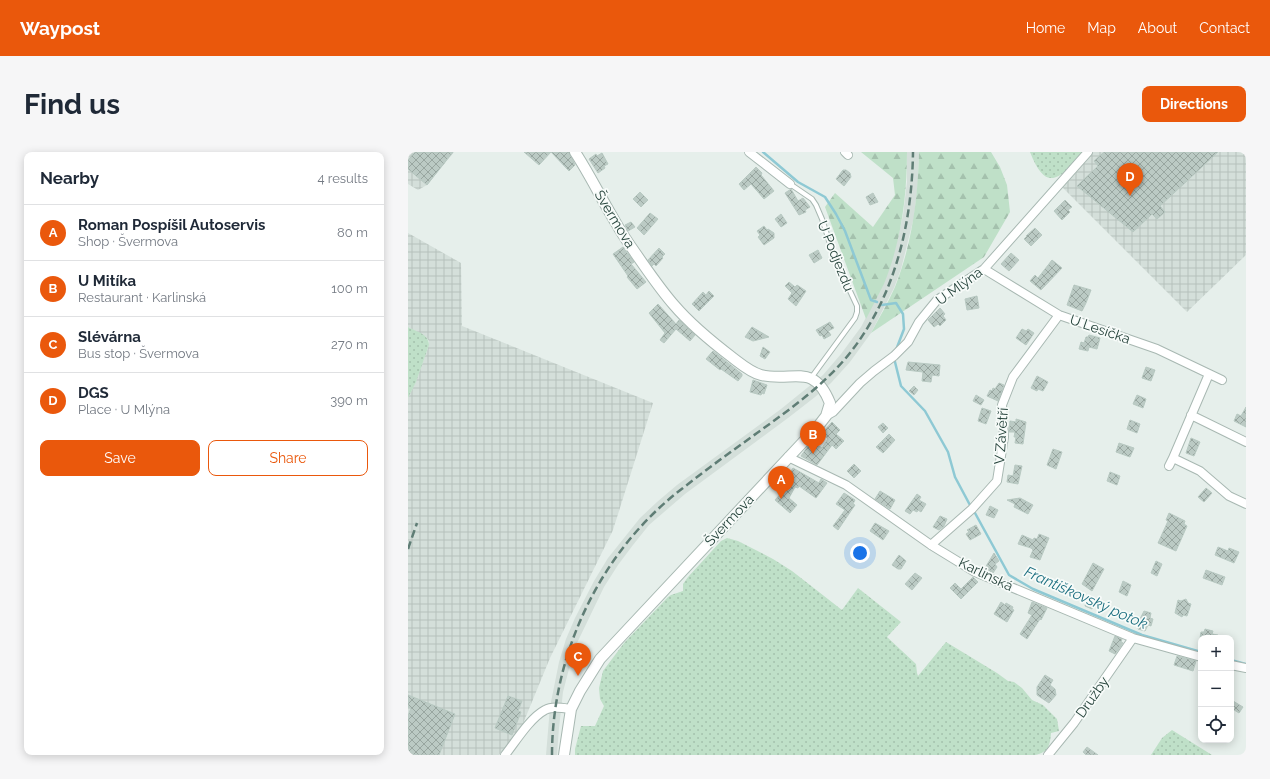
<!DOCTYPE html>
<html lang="en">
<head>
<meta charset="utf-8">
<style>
  body { margin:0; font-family:Raleway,sans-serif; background:#f6f6f7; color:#1f2937 }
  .controls { position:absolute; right:12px; bottom:12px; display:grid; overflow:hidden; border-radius:8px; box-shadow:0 2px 10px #0003 }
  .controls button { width:36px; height:36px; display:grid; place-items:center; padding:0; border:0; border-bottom:1px solid #e0e1e3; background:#fff; color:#1f2937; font:20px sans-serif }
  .you { position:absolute; left:452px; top:401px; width:14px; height:14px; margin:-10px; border:3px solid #fff; border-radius:50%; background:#1a73e8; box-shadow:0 0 0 6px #1a73e833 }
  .badge { display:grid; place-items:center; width:26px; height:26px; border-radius:50%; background:#ea580c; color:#fff; font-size:13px; font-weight:700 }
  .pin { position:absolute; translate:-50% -33px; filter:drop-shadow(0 1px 2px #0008) }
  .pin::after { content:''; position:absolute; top:21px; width:14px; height:12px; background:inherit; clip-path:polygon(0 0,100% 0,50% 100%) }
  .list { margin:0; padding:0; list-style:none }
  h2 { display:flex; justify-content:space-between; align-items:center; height:52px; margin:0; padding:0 16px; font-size:17px }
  h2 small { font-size:13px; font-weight:400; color:#747a83 }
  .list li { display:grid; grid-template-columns:26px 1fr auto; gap:12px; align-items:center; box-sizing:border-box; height:56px; padding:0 16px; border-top:1px solid #e0e1e3 }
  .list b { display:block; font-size:15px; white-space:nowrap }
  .list p { margin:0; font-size:13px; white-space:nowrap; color:#747a83 }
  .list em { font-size:13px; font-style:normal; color:#747a83 }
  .actions { display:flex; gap:8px; padding:12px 16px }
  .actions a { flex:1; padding:9px 0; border:1px solid #ea580c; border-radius:8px; text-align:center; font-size:14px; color:#ea580c }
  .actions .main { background:#ea580c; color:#fff }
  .icon { flex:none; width:22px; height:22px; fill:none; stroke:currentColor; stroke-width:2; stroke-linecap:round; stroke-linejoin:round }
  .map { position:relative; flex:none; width:838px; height:603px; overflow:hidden; border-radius:8px }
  header { display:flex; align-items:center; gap:24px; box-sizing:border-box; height:56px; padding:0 20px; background:#ea580c; color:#fff }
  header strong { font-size:19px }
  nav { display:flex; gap:22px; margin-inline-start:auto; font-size:14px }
  .intro { display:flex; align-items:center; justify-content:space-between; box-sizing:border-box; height:96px; padding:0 24px }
  h1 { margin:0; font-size:28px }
  .button { padding:10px 18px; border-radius:8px; background:#ea580c; color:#fff; font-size:14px; font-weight:700 }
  main { display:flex; gap:24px; padding:0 24px }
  aside { flex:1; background:#fff; border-radius:8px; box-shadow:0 2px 10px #0003 }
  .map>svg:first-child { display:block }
</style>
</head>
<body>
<header>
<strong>Waypost</strong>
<nav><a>Home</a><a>Map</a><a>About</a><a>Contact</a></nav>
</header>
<div class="intro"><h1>Find us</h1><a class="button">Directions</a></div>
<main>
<aside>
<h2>Nearby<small>4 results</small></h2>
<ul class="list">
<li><span class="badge">A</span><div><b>Roman Pospíšil Autoservis</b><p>Shop · Švermova</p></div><em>80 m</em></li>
<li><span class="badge">B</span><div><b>U Mitíka</b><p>Restaurant · Karlinská</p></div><em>100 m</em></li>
<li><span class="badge">C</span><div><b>Slévárna</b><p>Bus stop · Švermova</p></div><em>270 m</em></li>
<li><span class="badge">D</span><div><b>DGS</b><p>Place · U Mlýna</p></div><em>390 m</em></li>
</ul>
<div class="actions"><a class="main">Save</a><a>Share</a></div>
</aside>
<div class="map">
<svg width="838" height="603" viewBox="0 0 838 603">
  <defs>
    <pattern id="industrial-grid" width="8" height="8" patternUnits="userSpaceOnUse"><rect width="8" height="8" fill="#d4dfda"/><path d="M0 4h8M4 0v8" fill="none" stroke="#b6c1bc"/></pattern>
    <pattern id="grass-dots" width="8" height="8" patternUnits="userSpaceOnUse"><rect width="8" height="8" fill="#bfe0c8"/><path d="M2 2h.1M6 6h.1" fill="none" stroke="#a4c1ad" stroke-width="1.8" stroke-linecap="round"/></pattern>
    <pattern id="forest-firs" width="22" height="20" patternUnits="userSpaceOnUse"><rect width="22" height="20" fill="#bfe0c8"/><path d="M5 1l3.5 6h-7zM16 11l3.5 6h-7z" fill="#a4c1ad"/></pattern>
    <pattern id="building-cross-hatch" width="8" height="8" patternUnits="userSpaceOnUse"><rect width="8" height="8" fill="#bbcac4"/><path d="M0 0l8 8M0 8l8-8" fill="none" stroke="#98a6a0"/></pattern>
  </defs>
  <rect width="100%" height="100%" fill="#e6efeb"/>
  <path fill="#d4dfda" d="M499 0H511L510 30 506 65 493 117 486 136 463 181 442 210 423 231 407 245 380 266 277 342 241 373 225 393 210 413 196 435 169 491 162 513 155 540 151 576 149 603H138L142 555 151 510 158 487 167 466 186 429 200 406 232 366 249 350 269 333 373 257 415 223 433 202 453 175 476 131 488 93 495 63 499 30Z"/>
  <path fill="url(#industrial-grid)" d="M0 0H46L19 33 10 38 0 32Z
    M685 0H838V103L779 160 654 35Z
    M0 81 53 111 54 174 245 251 205 378 142 506 112 579 91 603H0V246L8 229 21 193V189L18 185 0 175Z"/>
  <path fill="url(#grass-dots)" d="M622 0H677C653 24 639 44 622 0Z
    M0 175C9 180 21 182 21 193L8 230 0 246Z
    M319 386 330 389 365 407 384 419 434 458 450 436 493 470 479 485 508 512 509 521 510 524 538 490 589 521 600 529 606 530 614 536 624 548 635 553 649 567 651 579 643 581C642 593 641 600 627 603H167V597L173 574H187L196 554 192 547 191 536 195 519 216 491 260 445 263 443 275 439V432L280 425 313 389Z
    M764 578 804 603H743L754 586Z"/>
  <path fill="url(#forest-firs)" d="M453 0H499C499 45 493 90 476 132 470 144 464 155 458 167L417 55 427 41 465 75 487 43 485 26Z
    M511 0H583L592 15 599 33 602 60 576 105 463 181C471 166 480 151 487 135 504 92 510 46 511 0Z"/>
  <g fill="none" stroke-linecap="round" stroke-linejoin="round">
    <path stroke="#8ec9d4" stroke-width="2.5" d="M355 0 390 30 417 45 428 62 437 79 463 148 469 150
      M474 153 488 151 495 162 496 177 488 198
      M486 206 493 234 517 259 540 300 547 325 563 355
      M567 361 601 423 625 437 734 483 793 500
      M823 508 838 512"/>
  </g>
  <path fill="url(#building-cross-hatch)" stroke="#b8c9c2" d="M7 0H45L19 33 0 17V8Z
    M116 0H143L131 13Z
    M143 0H161L167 13 161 19Z
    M696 0H810L752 54 757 60 749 67 744 62 725 80 669 34 690 14 686 9Z
    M194 1 200 12 196 14 197 16 190 21 181 7 188 2 189 4Z
    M348 15 354 21 353 23 366 39 356 47 343 32 336 38 331 32Z
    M435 18H438L442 21 443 25 436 34 428 27Z
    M383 37 390 49 395 46 402 55 397 58 398 60 391 63 377 41Z
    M232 40 240 48 233 55 225 47Z
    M465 41 470 50 462 53 458 45Z
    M657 48 664 55 660 58 662 60 654 68 646 59Z
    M242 61 250 67 236 83 229 76Z
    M373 62 379 71 373 75 367 67Z
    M223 70 227 75 220 79 217 73Z
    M356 74 359 78 360 77 366 81V86L356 93 350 85 352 83 349 79Z
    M627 76 634 83 623 94 616 87 619 84H618Z
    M215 95 226 110 223 112 238 130 229 137 219 125 220 124 205 102Z
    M251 96 257 102 254 105 255 106 248 114 246 112 244 114 240 108Z
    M410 98 414 106 406 111 401 103Z
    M603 101 611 108 601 119 593 112Z
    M644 108 654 116 633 138 622 129 627 123 630 126Z
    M381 130 387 135 389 133 398 139 388 154 380 147 384 141 377 134Z
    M666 133 683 138 678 151 674 159 659 153Z
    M301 139 306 144 291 159 284 152 295 140 298 143Z
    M569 144 571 156 559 158 557 147Z
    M250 152 268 172 271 168 287 183 282 189 268 177 256 191 252 188 257 181 241 161Z
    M532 156 537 162 535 164 538 168 532 174 530 172 526 175 520 168Z
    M422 170 426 176 420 179 423 183 416 187 414 183 412 184 408 178Z
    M344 175 361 185 345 189 337 185Z
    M614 177 618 179 620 177 626 181 618 193 608 186Z
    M681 183 692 186 689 197 681 195 680 199 671 197 673 190 676 191 678 185H680Z
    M355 195 362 200 357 207 352 204Z
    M305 199 334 222V224L330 229 313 217 312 218 298 207Z
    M500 210 532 213 531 224 524 223 523 230 514 229 515 220 498 218Z
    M738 215 747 218 743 229 734 226Z
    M629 224 640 230 635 239 630 237 629 239 623 236Z
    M345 228 359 233 356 242 354 241 353 243 342 240Z
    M591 231 596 233 590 249 579 244 582 238 584 239 585 236 587 237Z
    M506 234 510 238 506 243 501 239Z
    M568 243 576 248 573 253 565 249Z
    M729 243 738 247 735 256 725 252Z
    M838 255V275L826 269 829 262 833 264Z
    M574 256 583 259 578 272 570 269Z
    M608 267 618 270 615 292 607 291 608 285H606L607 280H601L602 269 608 270Z
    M722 268 732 272 729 281 719 277Z
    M424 270 432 278 428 282 436 289 428 297 424 293 409 313 393 304 400 294 402 296 406 291 414 296 420 287 414 281Z
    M475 271 480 276 475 281 470 275Z
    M481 282 487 288 475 301 468 295Z
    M783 286 792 290 786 304 778 301Z
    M711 291 726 296 722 305 708 300Z
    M645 297 654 300 648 317 639 313Z
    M446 312 453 319 446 326 439 319Z
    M607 313 614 314 610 332 599 330 600 323 605 324Z
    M385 316 411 331 413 327 419 331 408 346 391 334 390 336 387 335 381 346 389 353 382 361 367 348 377 337 367 329 372 324 377 329Z
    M702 320 712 324 709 333 699 329Z
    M798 336 804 341 796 350 790 345Z
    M472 339 487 348 482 357 467 347Z
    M436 341 447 348 445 352 447 353 430 378 425 374 437 358 428 352Z
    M509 342 513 345 511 348 518 352 513 360 510 358 509 360 505 358 502 362 497 359Z
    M612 346 625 353 620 362 606 355 607 352 599 348Z
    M582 354 590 358 586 366 578 363Z
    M761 361 777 369 776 372 779 374 768 399 750 391 760 369 758 368Z
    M532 364 539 367 536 374 531 378 525 375Z
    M467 371 481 379 475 388 462 379Z
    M568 373 573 382 562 388 558 382 561 380 559 378Z
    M631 382 641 386 632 408 622 405 625 398 623 396 610 392 614 383 625 388 626 386 629 387Z
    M810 395 820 399 821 396 831 400 826 411 807 403Z
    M586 401 591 409 587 412 589 415 585 421 577 416Z
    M491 403 498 409 493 417H490L484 413Z
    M748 409 754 412 749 424 743 421Z
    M685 411 696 417 684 439 674 432Z
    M798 418 817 425 814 433 795 426Z
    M507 421 514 426 504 438 497 432Z
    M565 425 570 430 553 447 542 436 547 431 553 437Z
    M715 429 723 433 719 444 711 440Z
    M679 447 687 450 684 457 677 454Z
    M778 447 780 451 783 452 779 464 775 463 774 465 767 461 770 448 773 449Z
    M593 450 597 453 598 451 605 455 604 457 606 458 599 470 586 462Z
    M624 450 639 456 633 468 632 467 619 487 612 482 624 463 620 461Z
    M736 459 743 461 742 466 745 467 743 474 740 473 737 479 730 477 731 474 729 473Z
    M797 477 805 479 804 482 810 483V486H792L793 480H796Z
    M707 484 714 487 713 490 715 491 707 502 701 499Z
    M769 504 788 509 785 519 766 513Z
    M637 523 645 528 642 533 647 537 648 543 641 551 629 543V535Z
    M0 543 47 562 31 603H0V564L3 556 0 555Z
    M100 544 114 549 110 559 113 560 104 583 87 576Z
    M825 549 835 555 831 561 823 556V552Z
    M679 595 690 603H678L675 600Z"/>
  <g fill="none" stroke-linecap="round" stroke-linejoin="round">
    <g stroke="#a8b8b2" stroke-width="6">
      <path id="service" d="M382 32 404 47 408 53 414 67 427 107 449 154V160L447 166 403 226"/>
    </g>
    <g stroke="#a8b8b2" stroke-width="10">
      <path id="minor" d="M341 0 382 32
        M437 0 440 3
        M576 117 651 163 749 197 814 228
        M801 222 765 306 792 319 821 344 838 352
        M783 263 838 290
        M418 264 425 260 452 231 466 219 486 204 500 190 511 170 529 148 576 117 680 0
        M380 305 438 333 523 393 567 420 725 486 793 505
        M761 314 765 306
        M523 393 564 357 589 329 596 285 594 253 605 225 651 163
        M823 513 838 516
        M97 603C108 589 122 566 137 558 144 554 155 556 163 557
        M640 603 666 571 725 486"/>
    </g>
    <g stroke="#a8b8b2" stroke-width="12">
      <path id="tertiary" d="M156 603 163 557 172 539 192 507 411 273 418 264 422 251C405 209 385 231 353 223 342 220 333 212 325 206 304 190 283 173 266 153 252 137 240 119 228 102 221 92 214 82 208 71 194 48 182 23 167 0"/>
    </g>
    <use href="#service" stroke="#fff" stroke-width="4"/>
    <use href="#minor" stroke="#fff" stroke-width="8"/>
    <use href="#tertiary" stroke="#fff" stroke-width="10"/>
    <path stroke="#5f7d75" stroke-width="2.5" stroke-dasharray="8 4" stroke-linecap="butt" d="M0 397 9 371
      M144 603C144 501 193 398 275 336 299 317 324 299 349 281 381 258 412 236 437 207 486 149 504 74 505 0"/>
  </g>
  <g text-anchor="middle" stroke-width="3.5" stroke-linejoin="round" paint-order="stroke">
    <g font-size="14" fill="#24423a" stroke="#f7fbf9">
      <text transform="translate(207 67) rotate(59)" y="5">Švermova</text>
      <text transform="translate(428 104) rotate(68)" y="5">U Podjezdu</text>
      <text transform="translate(551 134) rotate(-36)" y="5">U Mlýna</text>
      <text transform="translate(692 177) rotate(19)" y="5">U Lesíčka</text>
      <text transform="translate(593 284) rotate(-86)" y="5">V Závětří</text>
      <text transform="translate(321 368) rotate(-47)" y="5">Švermova</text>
      <text transform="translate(578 422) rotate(26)" y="5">Karlinská</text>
      <text transform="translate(684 545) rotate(-55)" y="5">Družby</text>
    </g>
    <g font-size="15" font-style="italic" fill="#1c6f80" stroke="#f7fbf9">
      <text transform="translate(678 446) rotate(24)" y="5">Františkovský potok</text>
    </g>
  </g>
</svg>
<div class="controls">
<button>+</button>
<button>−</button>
<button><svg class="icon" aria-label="locate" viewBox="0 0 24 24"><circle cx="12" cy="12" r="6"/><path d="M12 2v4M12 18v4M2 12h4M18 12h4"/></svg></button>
</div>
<div class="you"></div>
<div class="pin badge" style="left:373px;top:347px">A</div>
<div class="pin badge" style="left:405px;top:302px">B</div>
<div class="pin badge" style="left:170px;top:524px">C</div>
<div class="pin badge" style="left:722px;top:44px">D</div>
</div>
</main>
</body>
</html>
